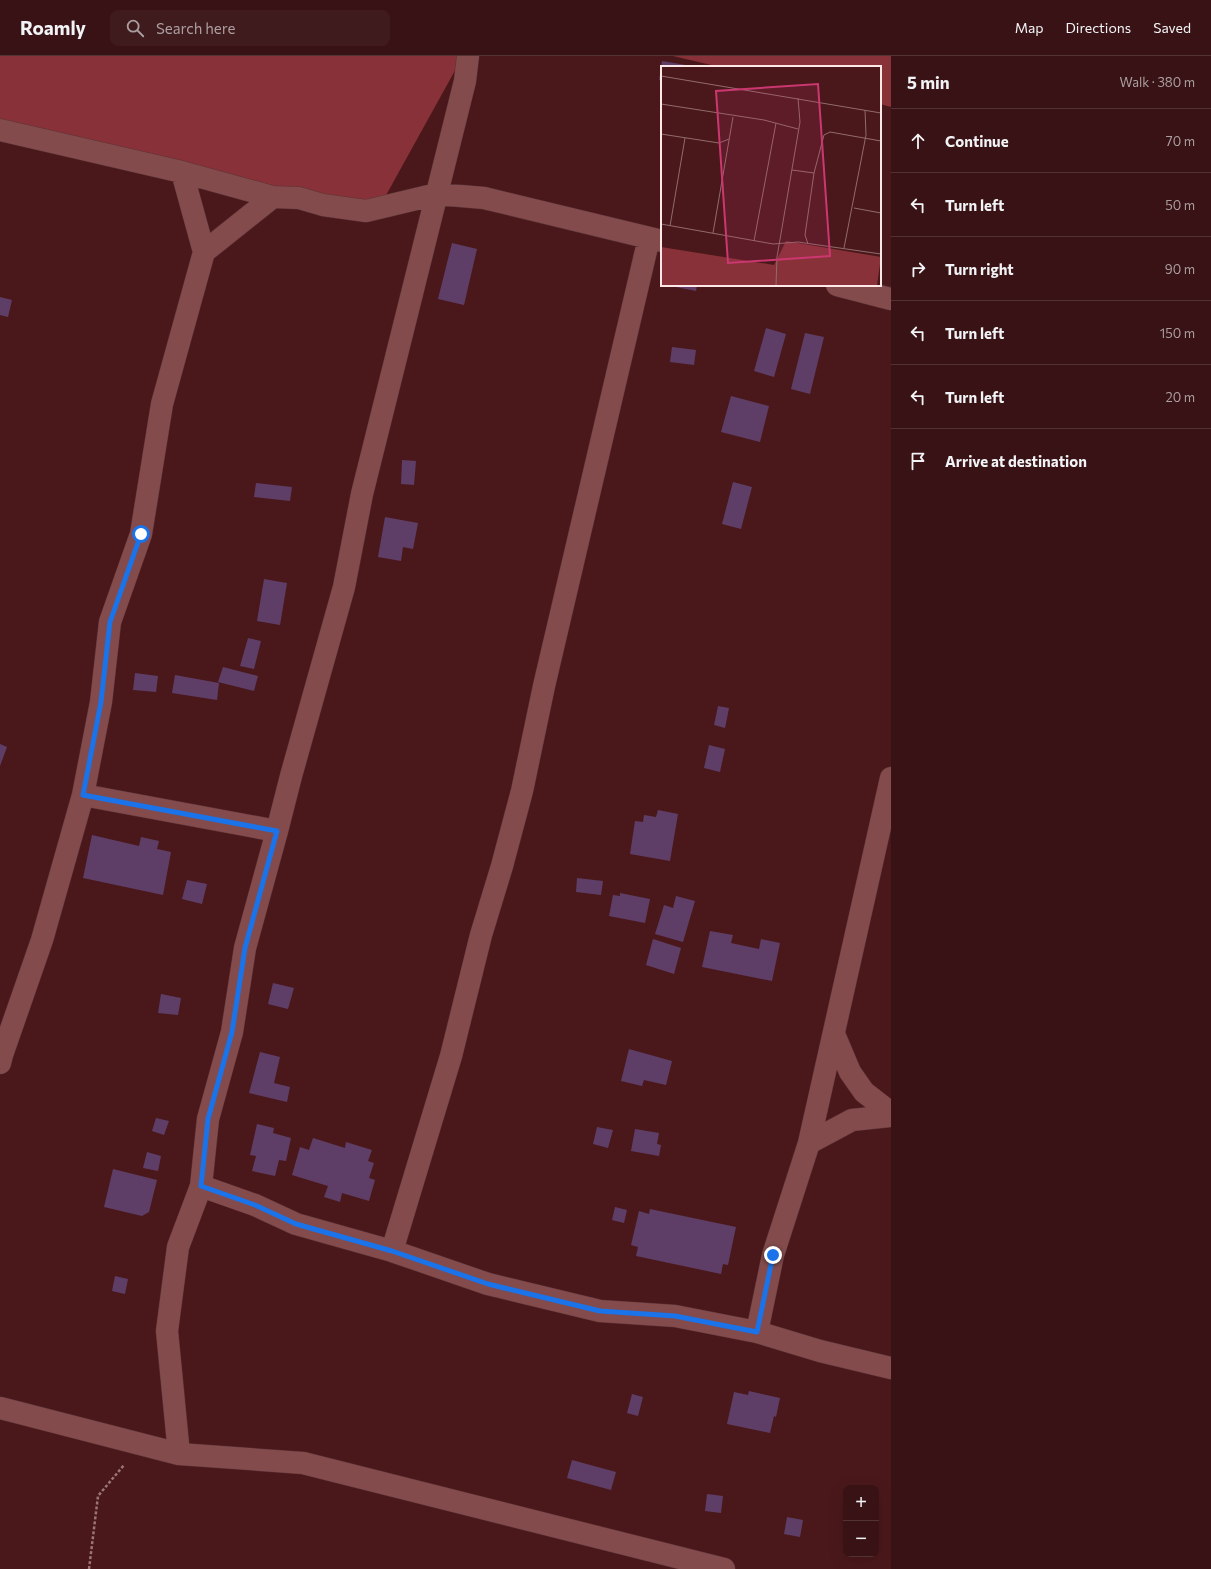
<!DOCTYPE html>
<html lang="en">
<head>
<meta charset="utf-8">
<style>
  body { margin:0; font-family:Commissioner,sans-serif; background:#3f1b1d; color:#f1f3f6 }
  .controls { position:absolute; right:12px; bottom:12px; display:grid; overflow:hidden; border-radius:8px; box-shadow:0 4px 16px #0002 }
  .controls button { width:36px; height:36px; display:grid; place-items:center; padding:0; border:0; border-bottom:1px solid #523234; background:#381214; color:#f1f3f6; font:20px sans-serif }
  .stop { position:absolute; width:12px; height:12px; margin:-9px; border:3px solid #1a73e8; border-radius:50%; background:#fff }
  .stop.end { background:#1a73e8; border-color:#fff; box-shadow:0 1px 4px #0008 }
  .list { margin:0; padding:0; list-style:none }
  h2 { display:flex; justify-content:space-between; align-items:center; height:52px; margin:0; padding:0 16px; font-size:17px }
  h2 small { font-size:13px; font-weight:400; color:#ab9ea0 }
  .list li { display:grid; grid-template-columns:26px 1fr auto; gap:12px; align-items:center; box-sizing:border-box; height:64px; padding:0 16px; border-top:1px solid #523234 }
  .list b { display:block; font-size:15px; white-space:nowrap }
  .list em { font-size:13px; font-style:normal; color:#ab9ea0 }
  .icon { flex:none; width:22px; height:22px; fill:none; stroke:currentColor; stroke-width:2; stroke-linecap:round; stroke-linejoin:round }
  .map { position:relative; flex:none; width:891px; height:1513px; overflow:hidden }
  header { display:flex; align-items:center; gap:24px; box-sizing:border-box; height:56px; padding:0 20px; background:#381214; border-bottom:1px solid #523234 }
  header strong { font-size:19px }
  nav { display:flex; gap:22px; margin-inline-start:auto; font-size:14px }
  .search { width:280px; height:36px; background:#3f1b1d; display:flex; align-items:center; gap:10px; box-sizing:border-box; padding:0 14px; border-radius:8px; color:#ab9ea0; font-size:15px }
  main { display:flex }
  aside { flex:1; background:#381214 }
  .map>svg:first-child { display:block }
</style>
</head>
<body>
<header>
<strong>Roamly</strong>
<div class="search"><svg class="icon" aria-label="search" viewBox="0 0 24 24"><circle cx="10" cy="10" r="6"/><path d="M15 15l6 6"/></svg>Search here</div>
<nav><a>Map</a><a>Directions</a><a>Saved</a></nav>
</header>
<main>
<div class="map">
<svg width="891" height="1513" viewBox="0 0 891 1513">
  <rect width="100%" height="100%" fill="#4a181b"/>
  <path fill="#893138" d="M0 0H463L374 161 0 72Z
    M673 0H891V51L880 48V11H720Z"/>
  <path fill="#5e3e67" d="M662 5 692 10V11H662V25L659 24Z
    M452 187 477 193 464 249 438 243Z
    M677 229H697L696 235 676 231Z
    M0 241 12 244 8 261 0 259Z
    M766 272 786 278 774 321 754 315Z
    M805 277 824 281 810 338 791 333Z
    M672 291 696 294 694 309 670 306Z
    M731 340 769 350 760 386 721 376Z
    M402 404 416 405 414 429 401 428Z
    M733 426 752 431 741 473 722 468Z
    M256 427 292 431 290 445 254 441Z
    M385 461 418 467 413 493 403 491 401 505 378 501Z
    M264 523 287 527 280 569 257 565Z
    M248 582 261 585 254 613 240 610Z
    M223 611 258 620 254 635 218 626Z
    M135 617 158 620 156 636 133 634Z
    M175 619 219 627 217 644 172 637Z
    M718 650 729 652 725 672 714 669Z
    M0 688 7 691 0 710Z
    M709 689 725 693 720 716 704 712Z
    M658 754 678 758 670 805 630 798 635 765 643 766 644 759 656 761Z
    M92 779 139 790 141 781 159 785 157 793 171 796 163 839 83 822Z
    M577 822 603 825 601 839 576 836Z
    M187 824 207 828 202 848 182 843Z
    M620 837 650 843 645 867 609 860 613 839 620 840Z
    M676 840 695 845 683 886 655 878 664 849 673 852Z
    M710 875 733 879 731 887 759 893 761 883 780 887 772 925 702 911Z
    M653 883 681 892 674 918 646 909Z
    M273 927 294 932 288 953 268 948Z
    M161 938 181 942 178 959 158 957Z
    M629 993 672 1005 666 1029 644 1024 642 1030 621 1025Z
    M260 996 280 1001 274 1027 290 1031 287 1046 249 1037Z
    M156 1062 169 1065 164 1079 152 1075Z
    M257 1068 274 1072 273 1077 291 1082 286 1105 279 1104 275 1120 252 1115 256 1100 250 1099Z
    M597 1071 613 1074 608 1092 593 1088Z
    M635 1073 659 1077 657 1088 661 1089 659 1100 631 1095Z
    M313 1082 345 1092 346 1086 372 1094 368 1105 374 1107 369 1122 375 1124 369 1145 342 1137 340 1146 324 1141 328 1130 292 1119 300 1091 309 1094Z
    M147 1096 161 1100 158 1115 143 1112Z
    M113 1113 157 1124 149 1156 142 1160 104 1151Z
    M615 1151 627 1154 624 1167 612 1164Z
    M650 1153 736 1171 728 1209 723 1208 721 1218 636 1200 638 1191 631 1189 639 1155 649 1158Z
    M115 1220 128 1223 125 1238 112 1235Z
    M749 1335 780 1342 776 1361 774 1360 770 1377 727 1368 734 1336 748 1339Z
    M632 1338 643 1341 638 1360 627 1357Z
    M572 1404 616 1416 611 1434 567 1422Z
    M707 1438 723 1440 721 1457 705 1455Z
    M787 1461 803 1464 800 1481 784 1478Z"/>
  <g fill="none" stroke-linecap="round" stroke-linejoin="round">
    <g stroke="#5c3337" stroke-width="23">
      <path id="minor" d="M0 74 182 116 273 141 299 142 323 149 366 155 437 138 484 142 662 185
        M204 196 273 141
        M837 229 891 243
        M83 739 277 775
        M834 978 850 1016 864 1036 891 1057
        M0 1007 2 999 42 884 83 739 101 646 110 566 141 478 162 348 204 196 182 116
        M809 1087 852 1064 891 1060
        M201 1130 255 1149 296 1168 392 1195 488 1228 600 1255 675 1260 757 1276 820 1295 891 1312
        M392 1195 451 1000 481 879 502 810 522 735 544 630 649 182
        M757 1276 773 1199 809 1087 891 722
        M0 1352 179 1398 303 1407 724 1513
        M179 1398 167 1275 178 1191 201 1130 208 1063 232 976 245 892 277 775 291 720 344 531 362 438 465 25 468 0"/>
    </g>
    <path stroke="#9a7577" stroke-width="2.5" stroke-dasharray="3 2" stroke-linecap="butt" d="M89 1513 98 1440 124 1409"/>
    <use href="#minor" stroke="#834b4c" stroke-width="22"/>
  </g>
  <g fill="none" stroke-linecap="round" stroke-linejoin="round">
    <path stroke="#1a73e8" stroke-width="5" d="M141 478 110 566 101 646 83 739 277 775 245 892 232 976 208 1063 201 1130 255 1149 296 1168 392 1195 488 1228 600 1255 675 1260 757 1276 773 1199"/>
  </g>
  <g transform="translate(661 10)">
    <rect width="220" height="220" fill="#4a181b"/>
    <path d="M125 175 220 191 216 219H0V181L113 199Z" fill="#893138"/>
    <path fill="none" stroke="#926b6d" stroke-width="1" d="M0 10 220 47M0 38 103 54 137 63M0 68 58 77 68 73M131 104 153 107M193 142 220 147M0 158 112 178 137 176 220 188M9 160 24 72M52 167 72 51M93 175 115 57M147 178 144 169 153 107 163 69 169 66 220 75M183 182 205 69 204 44M115 219 116 191 139 56 137 32"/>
    <path fill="#cb3770" fill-opacity="0.15" stroke="#cb3770" stroke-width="2" d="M157 18 169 190 67 197 55 25Z"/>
    <rect width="220" height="220" fill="none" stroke="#fde8e7" stroke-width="2"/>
  </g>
</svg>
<div class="controls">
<button>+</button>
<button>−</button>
</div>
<div class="stop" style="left:141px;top:478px"></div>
<div class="stop end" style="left:773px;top:1199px"></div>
</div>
<aside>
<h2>5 min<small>Walk · 380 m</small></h2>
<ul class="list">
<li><svg class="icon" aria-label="ahead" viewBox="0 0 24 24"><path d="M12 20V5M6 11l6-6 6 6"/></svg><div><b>Continue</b></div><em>70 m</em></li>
<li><svg class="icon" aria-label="left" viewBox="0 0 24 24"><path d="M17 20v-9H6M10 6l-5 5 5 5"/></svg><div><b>Turn left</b></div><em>50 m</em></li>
<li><svg class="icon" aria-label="right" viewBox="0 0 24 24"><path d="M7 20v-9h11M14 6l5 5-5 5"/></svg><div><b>Turn right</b></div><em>90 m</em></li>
<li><svg class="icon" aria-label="left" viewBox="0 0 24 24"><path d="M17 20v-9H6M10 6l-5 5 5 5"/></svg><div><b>Turn left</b></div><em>150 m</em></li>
<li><svg class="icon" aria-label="left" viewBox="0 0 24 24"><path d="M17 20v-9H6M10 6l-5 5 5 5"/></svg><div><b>Turn left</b></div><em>20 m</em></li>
<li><svg class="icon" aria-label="arrive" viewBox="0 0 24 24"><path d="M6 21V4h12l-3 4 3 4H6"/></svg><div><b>Arrive at destination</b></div></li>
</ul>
</aside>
</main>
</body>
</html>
